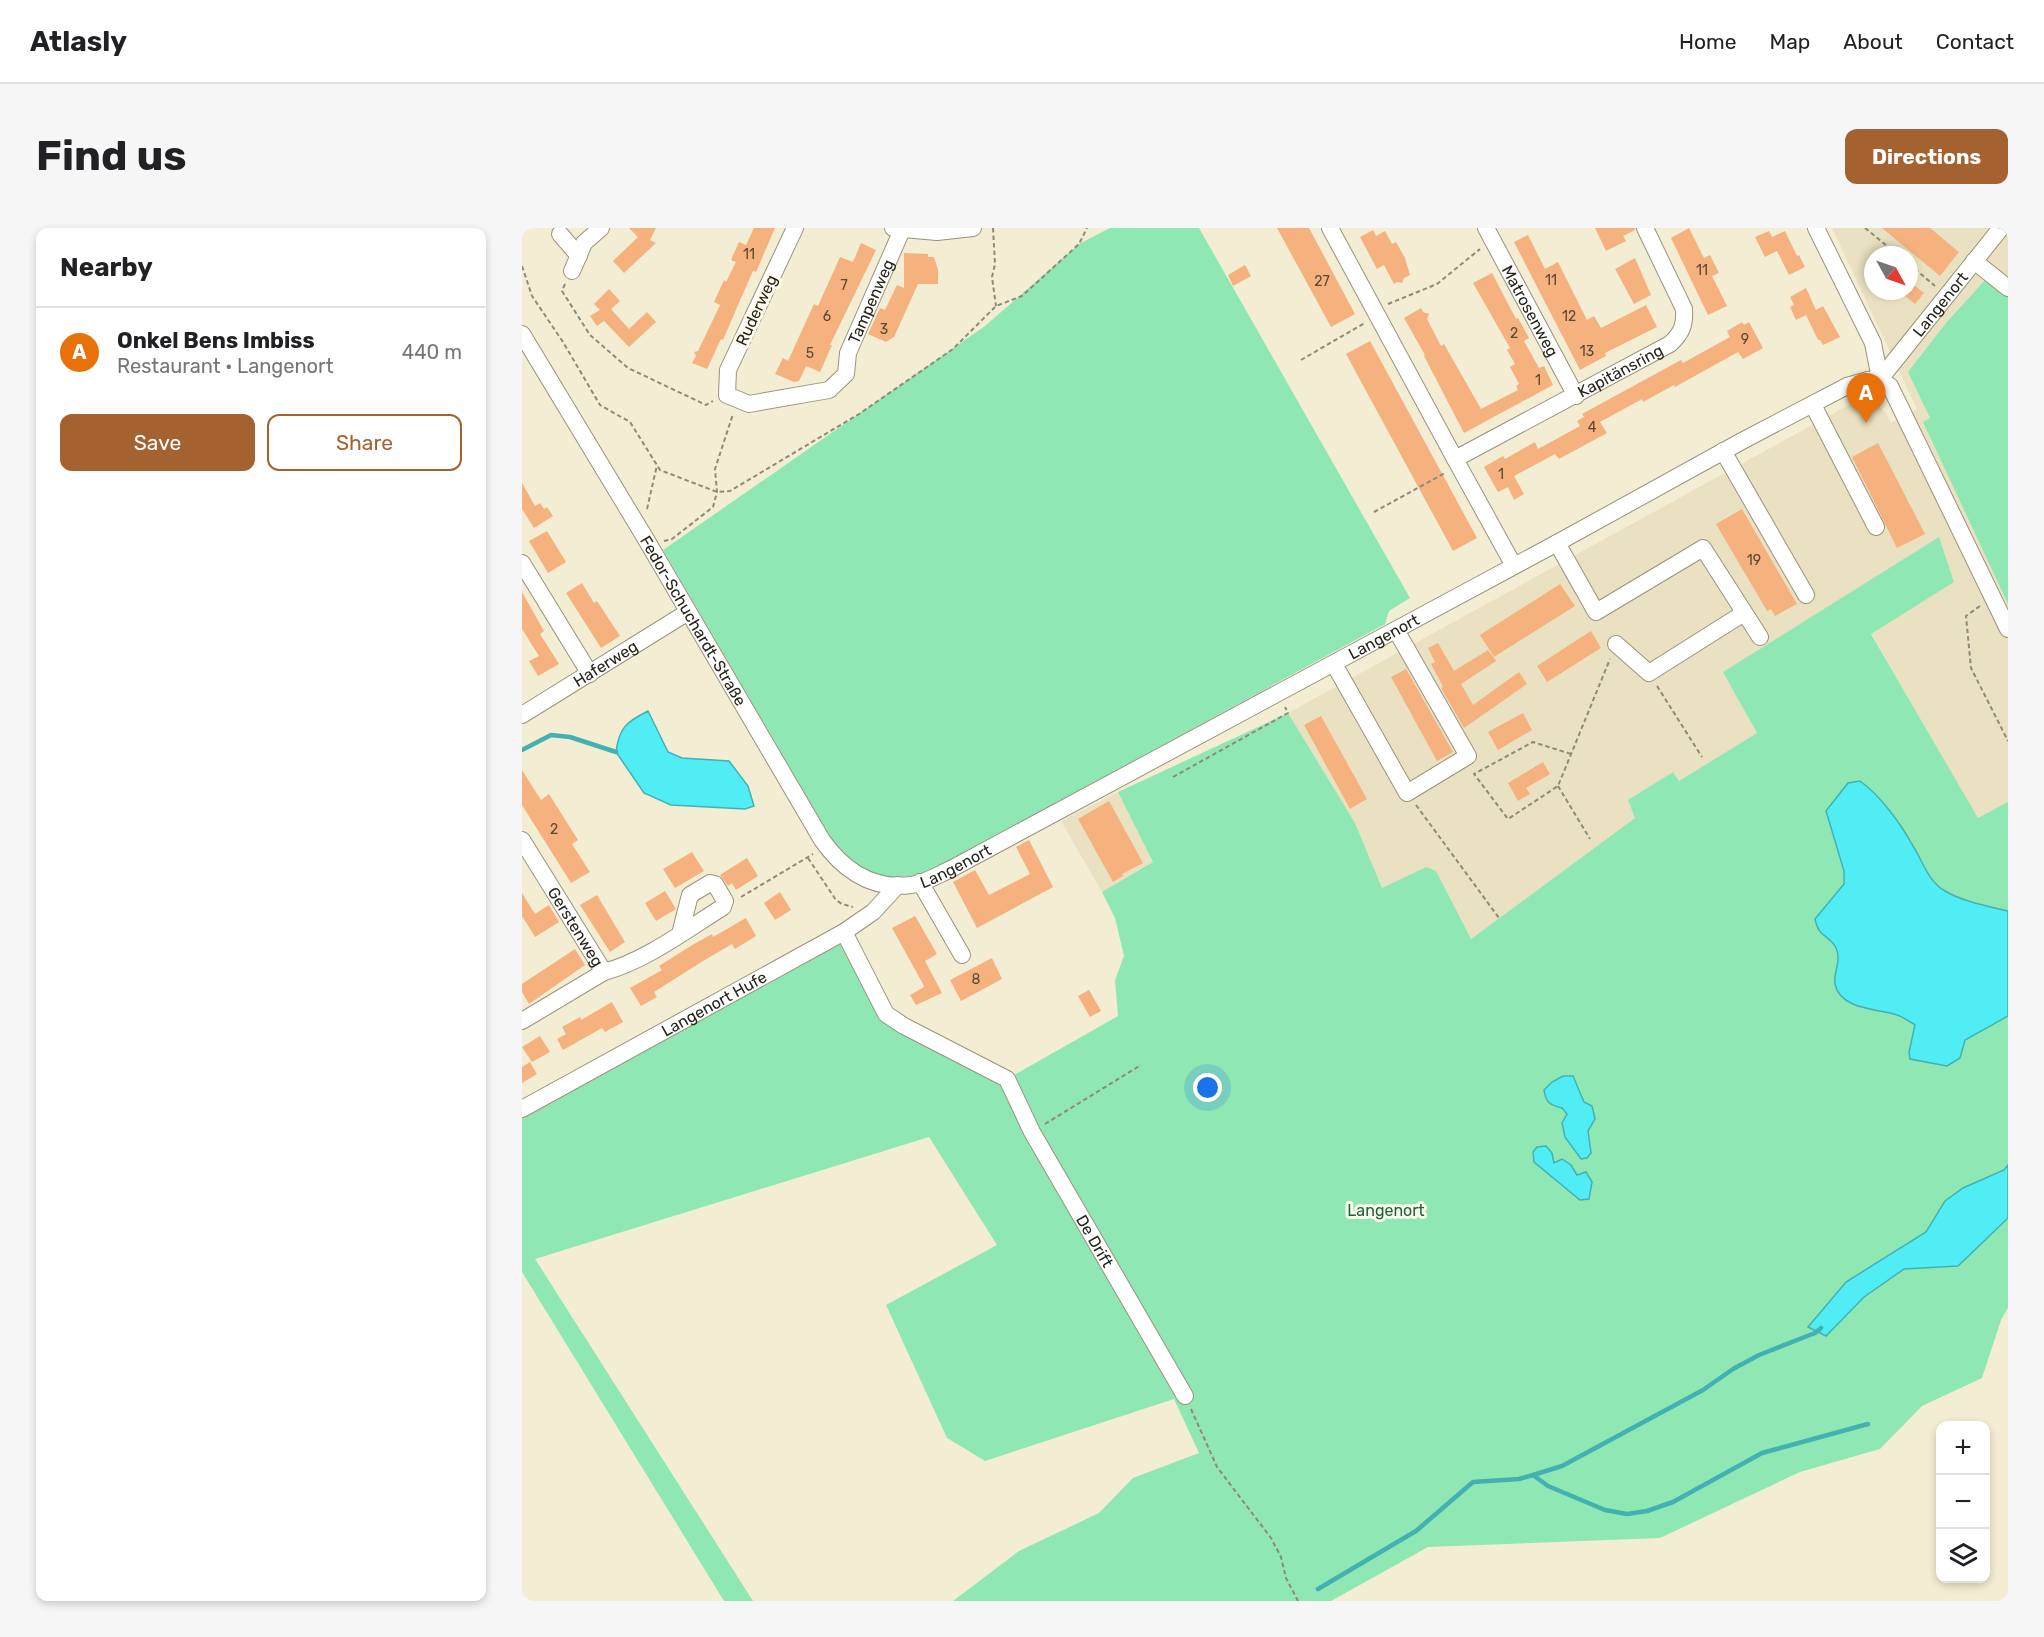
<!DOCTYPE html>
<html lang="en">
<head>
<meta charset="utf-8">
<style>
  body { margin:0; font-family:Rubik,sans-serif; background:#f6f6f6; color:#202124 }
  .controls { position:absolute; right:18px; bottom:18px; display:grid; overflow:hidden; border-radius:12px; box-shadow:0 3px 9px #0003 }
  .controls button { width:54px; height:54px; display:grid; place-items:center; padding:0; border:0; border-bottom:2px solid #e0e0e0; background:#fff; color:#202124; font:30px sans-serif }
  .compass { position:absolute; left:1342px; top:18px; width:54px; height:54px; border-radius:50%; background:#fff; box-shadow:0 3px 9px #0003; rotate:130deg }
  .you { position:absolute; left:686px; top:860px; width:21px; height:21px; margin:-15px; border:4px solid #fff; border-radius:50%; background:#1a73e8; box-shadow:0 0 0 9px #1a73e833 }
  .badge { display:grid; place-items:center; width:39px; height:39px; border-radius:50%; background:#a56231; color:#fff; font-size:20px; font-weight:700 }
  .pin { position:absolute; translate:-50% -50px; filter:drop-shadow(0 2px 3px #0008) }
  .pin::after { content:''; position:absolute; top:32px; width:21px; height:18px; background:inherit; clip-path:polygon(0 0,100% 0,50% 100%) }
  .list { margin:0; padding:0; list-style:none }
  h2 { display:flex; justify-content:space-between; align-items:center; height:78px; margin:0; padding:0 24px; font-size:26px }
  h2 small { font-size:20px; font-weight:400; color:#757577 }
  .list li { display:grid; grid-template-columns:39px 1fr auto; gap:18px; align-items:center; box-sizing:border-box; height:90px; padding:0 24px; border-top:2px solid #e0e0e0 }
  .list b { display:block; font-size:22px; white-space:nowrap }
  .list p { margin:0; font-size:20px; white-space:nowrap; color:#757577 }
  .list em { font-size:20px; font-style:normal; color:#757577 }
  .actions { display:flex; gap:12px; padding:18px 24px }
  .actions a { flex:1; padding:14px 0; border:2px solid #a56231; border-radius:12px; text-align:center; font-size:21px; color:#a56231 }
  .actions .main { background:#a56231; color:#fff }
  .icon { flex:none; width:33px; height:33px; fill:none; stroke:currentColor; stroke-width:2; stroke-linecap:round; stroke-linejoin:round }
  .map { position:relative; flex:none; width:1486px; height:1373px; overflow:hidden; border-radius:12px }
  header { display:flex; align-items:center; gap:36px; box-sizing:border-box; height:84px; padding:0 30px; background:#fff; border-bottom:2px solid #e0e0e0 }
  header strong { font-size:28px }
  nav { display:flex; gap:33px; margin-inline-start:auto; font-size:21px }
  .intro { display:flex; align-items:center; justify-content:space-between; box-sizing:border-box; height:144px; padding:0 36px }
  h1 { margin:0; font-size:42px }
  .button { padding:15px 27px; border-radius:12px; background:#a56231; color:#fff; font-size:21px; font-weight:700 }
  main { display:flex; gap:36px; padding:0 36px }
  aside { flex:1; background:#fff; border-radius:12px; box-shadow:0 3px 9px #0003 }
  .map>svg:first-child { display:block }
</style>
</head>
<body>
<header>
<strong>Atlasly</strong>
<nav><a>Home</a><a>Map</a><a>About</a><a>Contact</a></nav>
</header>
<div class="intro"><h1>Find us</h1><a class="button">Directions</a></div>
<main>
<aside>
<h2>Nearby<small></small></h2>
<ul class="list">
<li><span class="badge" style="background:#e8710a">A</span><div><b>Onkel Bens Imbiss</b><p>Restaurant · Langenort</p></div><em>440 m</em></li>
</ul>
<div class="actions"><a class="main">Save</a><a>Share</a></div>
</aside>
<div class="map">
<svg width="1486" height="1373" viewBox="0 0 1486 1373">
  <rect width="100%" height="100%" fill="#f3edd3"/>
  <path fill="#e9e1c1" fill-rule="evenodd" d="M1310 0H1486V574L1456 591 1349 405 1432 354 1417 310 1202 444 1235 505 1157 553 1151 544 1107 572 1113 590 949 711 903 639 860 661 833 595 766 485 1332 174 1339 171 1352 174 1364 185 1369 195 1395 181ZM1351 27H1387V63H1351Z
    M596 564 631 634 580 664 539 593Z"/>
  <path fill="#8fe8b3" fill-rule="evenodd" d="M588 0H677L888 370 867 383 863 396 403 646C354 653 346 648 311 614L141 322 463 98 557 16Z
    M1464 51 1486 69V376L1401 194 1408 190 1386 144 1424 95Z
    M1417 309 1432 354 1349 406 1456 590 1486 574V1080L1479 1092 1460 1150 1400 1178 1358 1221 1278 1244 1138 1310 906 1319 809 1373H431L497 1323 577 1285 611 1250 677 1225 652 1171 463 1233 425 1210 364 1077 475 1017 407 909 13 1031 231 1373H202L0 1044V877L323 698 366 781 485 851 596 788 593 752 602 728 593 690 580 664 631 634 596 564 766 485 833 595 860 660 904 639 914 643 949 711 1113 590 1106 572 1151 544 1157 553 1235 505 1201 444ZM1404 1004 1436 1038 1382 1041 1342 1069 1304 1107Z"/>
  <path fill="#50eef4" stroke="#43b1b3" stroke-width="1.5" d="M126 483 146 524 160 530 207 533 226 558 232 578 223 581 149 577 122 565 94 524C97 500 104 494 126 483Z
    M1338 553C1358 567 1379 596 1391 618 1401 634 1406 653 1423 663 1442 674 1465 678 1486 683V788L1443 812 1438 830 1425 838 1388 831 1387 824 1393 797C1387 793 1380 788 1372 786 1354 781 1318 781 1313 756 1311 744 1320 733 1314 720 1307 706 1297 711 1293 691L1322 656V643L1304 583 1326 555Z
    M1041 848H1051L1062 874 1070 878 1073 891 1066 903 1069 925 1065 930 1059 931 1043 909 1040 895 1045 886 1040 880C1028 877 1024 875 1022 862L1030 854Z
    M1024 918 1030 925 1032 935 1040 931 1049 937 1055 947 1064 944 1070 954 1067 971 1058 972 1012 934 1011 924 1015 919Z
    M1486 937V990L1436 1038 1382 1041 1342 1069 1304 1108 1286 1099 1324 1054 1404 1004 1423 973 1441 960 1482 942Z"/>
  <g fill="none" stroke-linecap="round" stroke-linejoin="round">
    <path stroke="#43b1b3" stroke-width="4.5" d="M0 522 29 507 48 509 94 524
      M1011 1247 1040 1238 1181 1162 1211 1141 1237 1127 1293 1105 1299 1100
      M796 1361 894 1303 951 1254 997 1251 1011 1247 1026 1258 1083 1282 1105 1286 1125 1283 1151 1274 1240 1225 1346 1196"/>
  </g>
  <path fill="#f5b27f" d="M107 0H134L128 12 134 15 102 45 91 33 116 9Z
    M232 0H253L234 44 231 43 219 70 201 112 199 111 185 141 170 135 174 128 172 124 176 123 198 77 192 74 202 52 204 54 214 34 209 32 217 14 224 17Z
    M755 0H787L833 86 809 99Z
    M1073 0H1113V2L1101 8 1104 13 1084 23Z
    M1167 0 1182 30 1188 27 1197 45 1190 48 1205 78 1186 87 1149 10Z
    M1360 0H1408L1437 24 1418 48Z
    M851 2 854 8 863 3 870 16 874 14 883 30 888 47 882 50 880 55 875 54 872 56 862 37 855 41 838 9Z
    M1247 3 1250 9 1263 3 1275 28 1277 27 1283 39 1267 47 1255 23 1243 29 1233 9Z
    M1006 7 1023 41 1036 34 1065 92 1072 88 1079 100 1124 77 1135 99 1083 125 1084 128 1058 142 992 14Z
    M339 15 354 22 308 117H310L298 144 284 138 277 153 272 154 253 146 261 130 266 133 292 76 296 78 318 29 331 34Z
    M382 25 406 26V29H412L416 42V56H396L372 109 364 114 346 106 358 80 363 82 375 57 382 60Z
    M1113 30 1129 67 1112 76 1093 41Z
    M723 37 729 48 711 58 706 47Z
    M970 45 994 91 996 90 1007 110 1002 113 1017 140 1022 138 1031 157 942 205 902 128 903 127 882 90 899 80 901 84 907 86 905 91 919 118 922 116 959 181 996 162 994 158 997 156 988 139 993 136 985 122 988 120 951 55Z
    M1387 53 1402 65 1393 76 1377 63H1387Z
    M1284 60 1294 82 1301 78 1318 109 1301 117 1298 112H1296L1284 87 1274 92 1268 79 1272 77 1268 69Z
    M87 61 98 73 89 81 107 101 125 84 134 94 107 119 82 93 75 98 68 88 78 82 72 76Z
    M1220 94 1222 97 1227 94 1241 120 1221 131 1216 124 1153 159 1152 157 1121 174 1120 171 1078 194 1085 205 1037 231 1033 226 992 248 1002 266 992 272 986 259 976 264 962 239 981 228 983 231 1013 214 1016 221 1058 198 1055 193 1062 189 1060 186 1159 132 1161 135 1208 109 1205 103Z
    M848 113 955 310 931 323 824 126Z
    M1356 215 1403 306 1375 320 1330 229Z
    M0 255 13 278 18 275 22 281 25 279 31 288 12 300 0 281Z
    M1220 281 1275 376 1253 388 1249 381 1245 383 1194 296Z
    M25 303 44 334 26 345 7 313Z
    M60 355 72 375 75 373 98 408 79 420 44 365Z
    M1038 356 1053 378 972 429 958 407Z
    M0 364 22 403 18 406 37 436 16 448 7 433 17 428 0 401Z
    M1069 403 1079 420 1025 454 1015 438Z
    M916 415 932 443 966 422 974 433 939 456 951 477 997 444 1005 456 942 500 919 460 921 459 909 436 913 434 906 420Z
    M884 441 931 524 915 533 869 449Z
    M1001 485 1010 502 976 522 966 504Z
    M799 488 845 571 828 581 782 497Z
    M1021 534 1028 546 1004 560 1008 566 996 573 986 555Z
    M0 542 19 572 27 566 56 612 50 616 68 644 49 655 0 577Z
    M587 573 621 635 600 646 601 648 591 654 556 591Z
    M507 612 531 659 455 700 431 654 453 642 467 667 508 646 494 619Z
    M170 624 182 643 153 660 141 641Z
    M225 630 236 648 214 662 210 655 206 658 198 647Z
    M143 663 154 681 134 693 123 675Z
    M258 664 269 682 253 692 242 675Z
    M0 665 13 686 27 677 37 694 13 709 0 688Z
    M75 667 103 714 88 724 58 677Z
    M393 688 415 726 403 733 420 765 394 777 388 767 402 759 401 756 370 700Z
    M224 690 234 708 213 721 210 716 181 733 132 764 135 769 119 778 108 760 140 742 137 738 172 716 190 706 191 709Z
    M53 721 63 737 7 776 0 764V756Z
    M470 730 480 751 439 773 428 752Z
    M567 762 579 783 568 789 556 768Z
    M90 774 101 794 83 804 80 800 41 822 35 811 44 806 40 799 58 789 59 792Z
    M18 808 28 824 10 834 0 819Z
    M8 834 15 846 0 855V839Z"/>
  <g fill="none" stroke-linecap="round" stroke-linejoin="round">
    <g stroke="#99937c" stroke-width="18">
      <g id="minor">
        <path id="s1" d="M273 0 206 142 205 167 227 176 307 162 324 146 326 125 380 2"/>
        <path d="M371 0 415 4 451 0"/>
        <path id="s2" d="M808 0 933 231 1148 116C1160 105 1163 97 1162 81L1123 0"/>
        <path id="s3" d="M964 0 1054 168"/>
        <path d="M1294 0 1351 115 1358 151"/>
        <path d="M38 6 57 28"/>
        <path d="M1452 33 1486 60"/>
        <path d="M50 43 62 15 79 0"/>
        <path id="s4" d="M0 106 125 313 300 612C321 642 350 662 389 657 403 655 416 647 429 641L1035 315 1220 213 1325 158 1346 152 1358 151"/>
        <path d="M1358 151 1368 158 1486 401"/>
        <path id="s5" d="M1358 151 1479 0"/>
        <path d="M1291 177 1354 299"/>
        <path d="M1201 223 1284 367"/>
        <path d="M933 231 992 338"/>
        <path d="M1035 315 1074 384 1181 320 1238 409"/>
        <path d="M0 335 68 446"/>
        <path d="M1094 416 1127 445 1222 385"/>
        <path d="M812 436 885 565 946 528 874 402"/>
        <path id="s6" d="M0 487 166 384"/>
        <path id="s7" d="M0 612 82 744C123 733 164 702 201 679L203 673 193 656 188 655 168 667 158 706"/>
        <path d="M398 654 440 727"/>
        <path id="s8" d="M322 704 364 786 382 798 485 851 510 904 663 1168"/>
        <path d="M0 793 82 744"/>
        <path id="s9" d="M0 881 322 704 351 684 376 657"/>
      </g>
    </g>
    <path stroke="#8e8a78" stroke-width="2" stroke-dasharray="4.5 3" stroke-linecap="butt" d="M471 0 473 36 470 49 474 78
      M1343 0 1376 27
      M1387 36 1413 58
      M0 38 10 68 41 114 78 177 108 194 138 242 195 264 208 263 337 186 431 121 474 78 500 68 557 16 565 0
      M43 56 40 63 68 107 106 140 184 177 191 173
      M866 76 915 56 958 21
      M779 132 843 95
      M125 281 135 237
      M852 284 923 245
      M142 313 150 311 191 279 195 264 193 241 211 186
      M1458 378 1444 388 1449 440 1486 513
      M1135 458 1180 529
      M1049 526 1011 514 952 546 986 591 1036 558 1088 431
      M651 549 766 485 763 479
      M1036 558 1068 611
      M894 577 977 690
      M286 630 314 672 320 676 331 679
      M219 669 291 626
      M523 896 619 837
      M669 1181 695 1239 749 1310 759 1329 764 1350 776 1373"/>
    <use href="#minor" stroke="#fff" stroke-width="16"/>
  </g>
  <g text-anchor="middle" stroke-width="6" stroke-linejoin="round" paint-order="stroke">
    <g font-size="14" fill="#5a4833">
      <text x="227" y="31">11</text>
      <text x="1180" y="47">11</text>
      <text x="1029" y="57">11</text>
      <text x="800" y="58">27</text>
      <text x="322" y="62">7</text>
      <text x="305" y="93">6</text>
      <text x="1047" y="93">12</text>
      <text x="362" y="106">3</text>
      <text x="992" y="110">2</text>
      <text x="1223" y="116">9</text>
      <text x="1065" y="128">13</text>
      <text x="288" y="130">5</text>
      <text x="1016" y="157">1</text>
      <text x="1070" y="204">4</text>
      <text x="979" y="251">1</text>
      <text x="1232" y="337">19</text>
      <text x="32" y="606">2</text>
      <text x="454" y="756">8</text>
    </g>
    <g font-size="16" fill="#26241a" stroke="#fefaeb">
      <text dy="6" stroke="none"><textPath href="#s1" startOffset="388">Tampenweg</textPath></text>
      <text dy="6" stroke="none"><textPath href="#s5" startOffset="96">Langenort</textPath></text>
      <text transform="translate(234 82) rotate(-65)" y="6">Ruderweg</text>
      <text dy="6" stroke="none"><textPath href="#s3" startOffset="94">Matrosenweg</textPath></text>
      <text dy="6" stroke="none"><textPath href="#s2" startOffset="450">Kapitänsring</textPath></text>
      <text dy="6" stroke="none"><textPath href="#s4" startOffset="334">Fedor-Schuchardt-Straße</textPath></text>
      <text dy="6" stroke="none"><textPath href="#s4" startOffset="1228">Langenort</textPath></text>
      <text dy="6" stroke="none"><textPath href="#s6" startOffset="98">Haferweg</textPath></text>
      <text dy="6" stroke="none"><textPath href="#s4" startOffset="742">Langenort</textPath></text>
      <text dy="6" stroke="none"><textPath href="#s7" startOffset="102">Gerstenweg</textPath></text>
      <text dy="6" stroke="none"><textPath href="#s9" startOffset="219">Langenort Hufe</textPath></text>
      <text dy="6" stroke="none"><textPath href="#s8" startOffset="414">De Drift</textPath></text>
    </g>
    <g font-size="16" fill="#18643e" stroke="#fefaeb">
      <text x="864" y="988">Langenort</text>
    </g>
  </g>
</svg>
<div class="controls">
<button>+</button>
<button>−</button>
<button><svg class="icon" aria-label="layers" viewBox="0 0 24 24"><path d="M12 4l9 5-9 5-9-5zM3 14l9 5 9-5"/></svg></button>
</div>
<svg class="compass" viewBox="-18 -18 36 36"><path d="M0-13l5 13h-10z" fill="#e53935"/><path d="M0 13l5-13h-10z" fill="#757577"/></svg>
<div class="you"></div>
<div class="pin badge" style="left:1344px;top:195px;background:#e8710a">A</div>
</div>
</main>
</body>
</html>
